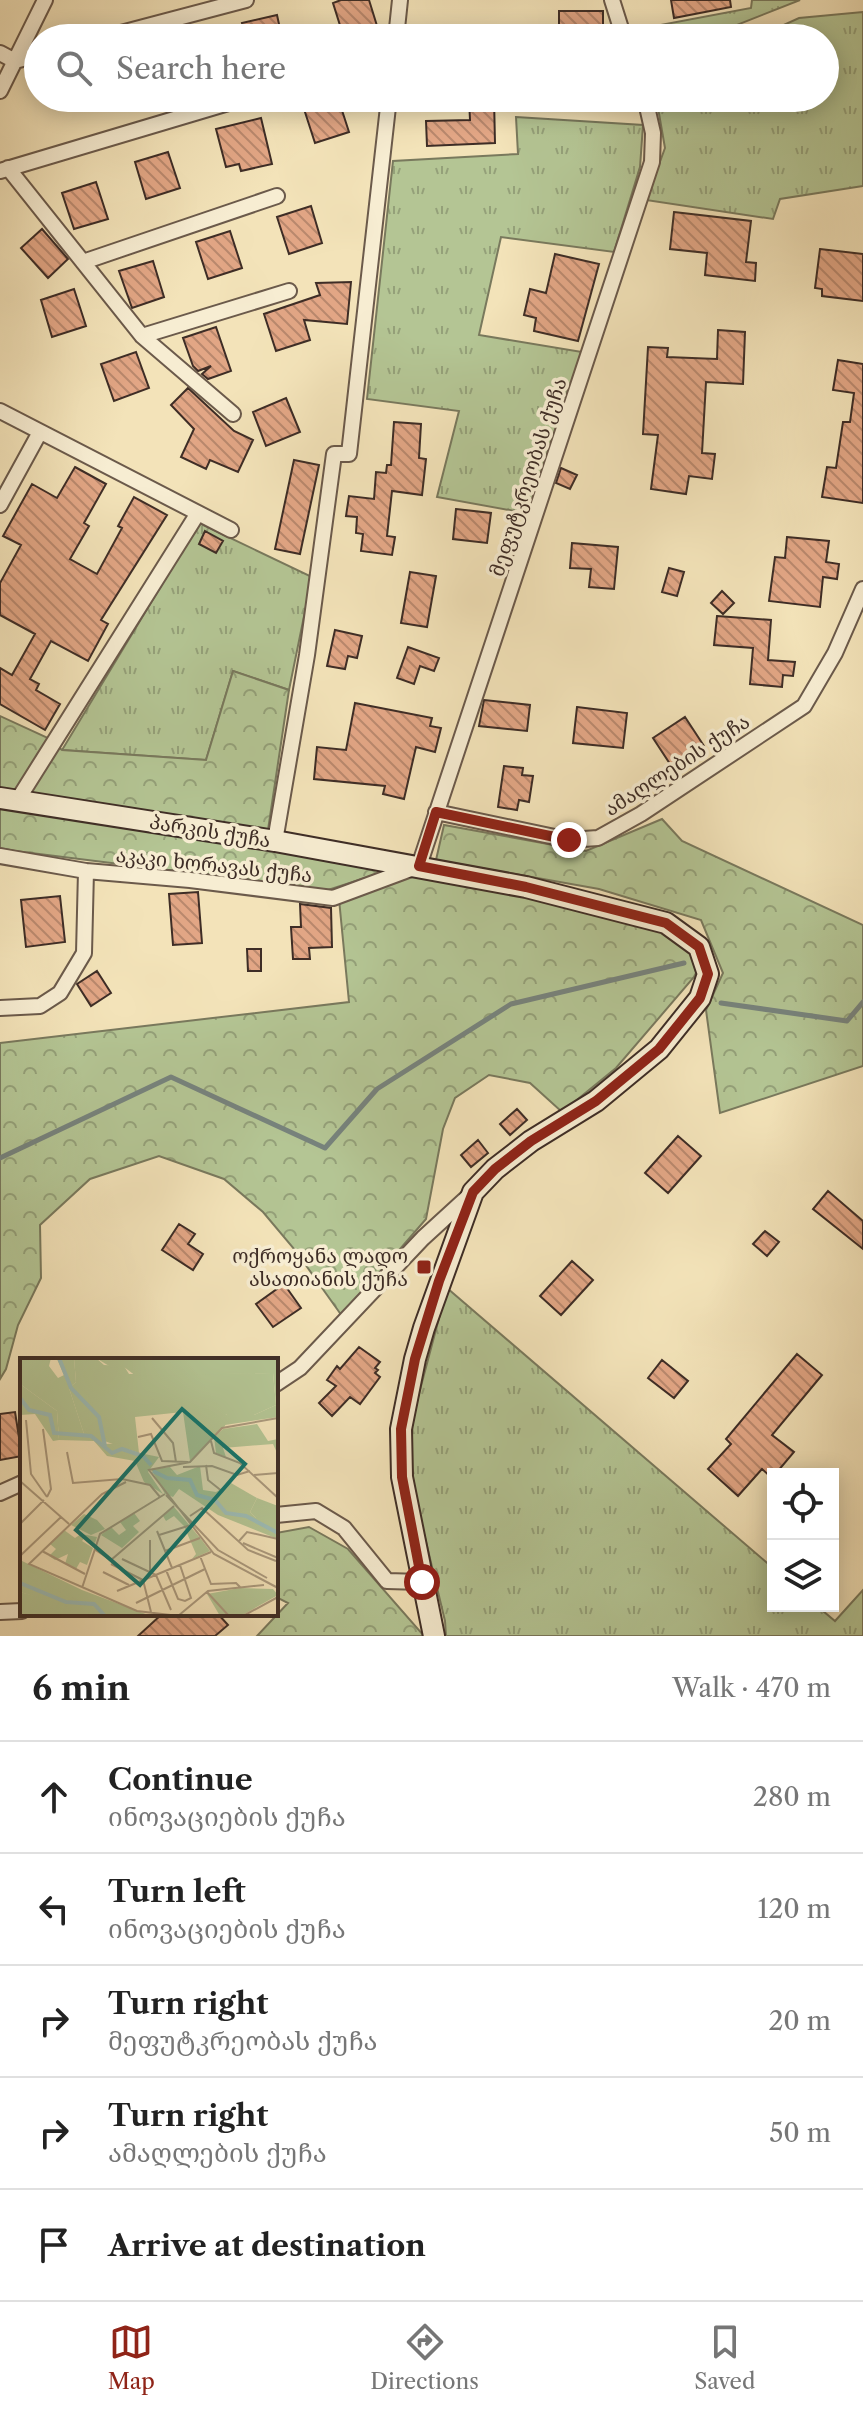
<!DOCTYPE html>
<html lang="en">
<head>
<meta charset="utf-8">
<style>
  body { margin:0; font-family:"Libre Caslon Text","Noto Serif Georgian",serif; background:#f2f2f2; color:#222 }
  .controls { position:absolute; right:24px; bottom:24px; display:grid; overflow:hidden; border-radius:0px; box-shadow:0 4px 20px #0003 }
  .controls button { width:72px; height:72px; display:grid; place-items:center; padding:0; border:0; border-bottom:2px solid #e0e0e0; background:#fff; color:#222; font:40px sans-serif }
  .stop { position:absolute; width:24px; height:24px; margin:-18px; border:6px solid #8f2418; border-radius:50%; background:#fff }
  .stop.end { background:#8f2418; border-color:#fff; box-shadow:0 2px 8px #0008 }
  .list { margin:0; padding:0; list-style:none }
  h2 { display:flex; justify-content:space-between; align-items:center; height:104px; margin:0; padding:0 32px; font-size:34px }
  h2 small { font-size:26px; font-weight:400; color:#767676 }
  .list li { display:grid; grid-template-columns:52px 1fr auto; gap:24px; align-items:center; box-sizing:border-box; height:112px; padding:0 32px; border-top:2px solid #e0e0e0 }
  .list b { display:block; font-size:30px; white-space:nowrap }
  .list p { margin:0; font-size:26px; white-space:nowrap; color:#767676 }
  .list em { font-size:26px; font-style:normal; color:#767676 }
  .icon { flex:none; width:44px; height:44px; fill:none; stroke:currentColor; stroke-width:2; stroke-linecap:round; stroke-linejoin:round }
  .map { position:relative; flex:none; width:863px; height:1636px; overflow:hidden }
  .search { position:absolute; background:#fff; box-shadow:0 4px 20px #0003; left:24px; right:24px; top:24px; height:88px; display:flex; align-items:center; gap:20px; box-sizing:border-box; padding:0 28px; border-radius:44px; color:#767676; font-size:30px }
  .sheet { height:664px; background:#fff }
  nav { display:flex; justify-content:space-around; align-items:center; box-sizing:border-box; height:112px; border-top:2px solid #e0e0e0; background:#fff; font-size:22px; color:#767676 }
  nav a { display:grid; justify-items:center; gap:4px }
  nav .on { color:#8f2418 }
  .map>svg:first-child { display:block }
</style>
</head>
<body>
<div class="map">
<svg width="863" height="1636" viewBox="0 0 863 1636">
  <defs>
    <pattern id="grass-tufts" width="24" height="20" patternUnits="userSpaceOnUse" patternTransform="scale(2)"><rect width="24" height="20" fill="#b4c594"/><path d="M3 7l-1-3M5 7V3M7 7l1-3M15 17l-1-3M17 17v-4M19 17l1-3" fill="none" stroke="#94a079"/></pattern>
    <pattern id="forest-crowns" width="20" height="18" patternUnits="userSpaceOnUse" patternTransform="scale(2)"><rect width="20" height="18" fill="#b4c594"/><path d="M2 6a3 3 0 1 1 6 0M12 15a3 3 0 1 1 6 0" fill="none" stroke="#94a079"/></pattern>
    <pattern id="building-back-hatch" width="6" height="6" patternUnits="userSpaceOnUse" patternTransform="scale(2)"><rect width="6" height="6" fill="#e2a685"/><path d="M-1 5l2 2M0 0l6 6M5-1l2 2" fill="none" stroke="#b9886d"/></pattern>
  </defs>
  <rect width="100%" height="100%" fill="#f3e3b9"/>
  <filter id="stains"><feTurbulence type="fractalNoise" baseFrequency=".0025" numOctaves="4"/><feColorMatrix values="0 0 0 0 .2 0 0 0 0 .09 0 0 0 0 .02 0 0 0 .5 -.17"/></filter>
  <radialGradient id="worn" r=".72"><stop offset=".6" stop-color="#630" stop-opacity="0"/><stop offset="1" stop-color="#630" stop-opacity=".3"/></radialGradient>
  <path fill="url(#grass-tufts)" stroke="#79795d" stroke-width="2" d="M752 0H800L704 38H637L634 30 751 8Z
    M863 12V186L780 199 773 219 646 200 665 148 658 108 669 98H825V38H755L799 18Z
    M516 117 643 125 640 167 614 252 501 237 479 335 582 352 531 514 437 497 459 411 367 399 393 161 518 154Z
    M199 523 312 577 289 690 233 671 206 760 62 750Z
    M447 1288 773 1568V1606H817L835 1621 863 1590V1636H446L445 1621 415 1496 408 1435Z"/>
  <path fill="url(#forest-crowns)" stroke="#79795d" stroke-width="2" d="M233 671 289 690 268 830 0 788V716L48 738 62 750 206 760Z
    M0 804 399 867 328 890 15 851 0 848Z
    M662 819 682 841 863 925V1066L720 1113 706 1010 723 973 701 920 599 889 436 860 444 825 586 851Z
    M422 873 664 928 691 950 699 967 694 977 616 1068 562 1112 530 1083 489 1075 455 1098 443 1129 426 1219 342 1316 295 1250 263 1212 224 1179 159 1156 90 1179 40 1225 41 1278 18 1325 6 1369 0 1379V1043L349 1002 339 899Z
    M309 1527 348 1549 424 1636H257L288 1603 276 1597V1533Z"/>
  <g fill="none" stroke-linecap="round" stroke-linejoin="round">
    <path stroke="#77837d" stroke-width="5" d="M721 1003 847 1021 863 1002
      M0 1158 171 1077 325 1148 377 1089 511 1004 684 963"/>
  </g>
  <path fill="url(#building-back-hatch)" stroke="#3e2d26" stroke-width="2" d="M341 0H369L378 29 344 38 333 3Z
    M671 0H730L731 7 674 18Z
    M559 11H603V38H559Z
    M277 15 282 38H246L242 23Z
    M328 98H338L349 132 315 143 303 106Z
    M469 98H494L495 143 427 146 426 121 470 120Z
    M261 118 272 164 241 171 239 164 226 167 216 129Z
    M168 152 180 188 146 199 135 162Z
    M96 182 108 219 74 229 62 193Z
    M311 206 322 243 289 254 277 217Z
    M674 212 751 221 746 262 756 263 755 281 705 275 707 253 670 249Z
    M42 229 68 259 48 278 21 248Z
    M230 231 242 268 208 279 196 242Z
    M820 249 863 254V301L822 296V289L815 288Z
    M555 254 599 264 578 341 534 331 536 318 524 315 530 289 546 293Z
    M153 261 164 297 132 308 119 271Z
    M351 282 347 324 304 320 310 340 276 351 264 314 320 295 316 283Z
    M74 289 86 326 52 337 41 300Z
    M216 327 231 371 208 379 202 374 211 366 198 371 193 366 183 338Z
    M718 330 745 332 743 384 706 382 702 453 715 454 712 479 689 476 686 494 651 489 658 435 643 434 648 347 668 348 667 357 717 359Z
    M136 352 149 388 114 401 101 364Z
    M838 360 863 364V503L822 497 827 467 836 468 843 422H850L854 393 833 390Z
    M188 388 234 431 253 440 238 472 210 460 206 469 181 457 194 429 171 405Z
    M286 398 300 432 266 446 253 412Z
    M394 422 421 424 419 458 426 459 422 495 392 491 387 536 395 537 392 555 361 551 363 534 356 533 357 517 346 516 349 496 374 499 376 472 386 473 387 465H391Z
    M294 460 319 465 300 554 275 549Z
    M75 467 106 484 84 523 89 526 70 559 97 574 122 528 118 526 134 497 167 515 101 620 108 624 88 661 51 641 30 679 39 684 36 690 60 704 45 730 0 704V668L12 675 35 634 0 615V583L21 545 3 536 32 484 57 498Z
    M561 468 577 475 570 489 556 483Z
    M456 509 491 513 487 543 453 539Z
    M205 531 223 541 216 553 199 544Z
    M787 537 829 541 826 562 839 564 837 579 823 577 820 607 769 601 775 557 785 558Z
    M572 543 618 547 614 589 589 587 591 569 570 568Z
    M669 568 684 572 677 596 662 592Z
    M410 572 436 576 427 627 401 623Z
    M722 591 734 603 723 614 711 603Z
    M717 616 771 620 768 660 795 662 793 676 783 675 782 687 750 684 753 648 714 645Z
    M335 630 362 636 357 658 348 656 345 669 327 666Z
    M408 647 439 658 434 671 420 666 414 684 397 678Z
    M484 700 530 705 527 731 479 726Z
    M355 703 432 718 430 726 441 728 435 752 416 747 404 799 383 794 385 786 314 779 317 747 346 750Z
    M577 707 627 713 623 748 573 743Z
    M685 717 704 746 672 767 653 738Z
    M504 766 523 768 522 775 533 776 529 802 519 800 517 810 498 807Z
    M198 892 202 943 173 945 169 894Z
    M60 896 65 942 26 947 21 900Z
    M300 904 331 908 332 947 309 948 310 959H293L291 927H301Z
    M247 949H261V971H248Z
    M97 971 111 993 91 1006 77 984Z
    M517 1109 527 1120 510 1135 500 1124Z
    M678 1136 701 1156 668 1193 645 1173Z
    M478 1140 488 1153 471 1167 461 1155Z
    M828 1191 863 1221V1249L813 1209Z
    M179 1224 195 1234 188 1244 203 1254 193 1270 162 1250Z
    M765 1231 779 1242 767 1256 753 1244Z
    M572 1261 593 1280 561 1315 540 1296Z
    M284 1284 301 1308 273 1327 256 1304Z
    M359 1347 380 1362 375 1368 378 1370 375 1373 380 1377 360 1404 350 1397 332 1416 319 1403 336 1386 327 1380 337 1366 340 1369Z
    M797 1354 822 1375 772 1435 794 1452 772 1478 762 1469 738 1496 708 1469 731 1444 726 1439Z
    M662 1360 688 1381 674 1398 648 1378Z
    M15 1412 22 1456 0 1460V1414Z
    M162 1614H218L228 1625 215 1636H138Z"/>
  <g fill="none" stroke-linecap="round" stroke-linejoin="round">
    <g stroke="#6b5a4b" stroke-width="18">
      <path id="street" d="M612 0 624 38
        M102 38 246 0
        M396 38 400 0
        M0 53 15 61 38 55
        M0 91 45 0
        M8 168 142 336 233 414
        M0 171 245 98
        M83 262 277 196
        M142 336 289 291
        M0 411 231 530
        M0 505 40 432
        M17 801 198 513
        M436 812 569 840 598 838 641 814 804 706 835 653 863 589
        M275 841 307 655 334 454H349L389 98
        M0 856 86 871 190 880 333 898 419 866 652 162 653 133 645 98
        M0 1008 40 1006 60 993 84 953 86 871
        M276 1384 300 1368 423 1238 470 1195
        M0 1493 22 1483
        M276 1515 316 1511 344 1528 387 1581 422 1582
        M0 1612 22 1611"/>
    </g>
    <g stroke="#3e2d26" stroke-width="24">
      <path id="secondary" d="M0 798 275 841 526 887 666 923 699 947 708 974 700 998 659 1049 596 1101 531 1141 495 1169 473 1192 424 1328 415 1359 401 1429 402 1477 434 1636"/>
    </g>
    <use href="#street" stroke="#f7edd2" stroke-width="14"/>
    <use href="#secondary" stroke="#f7edd2" stroke-width="20"/>
  </g>
  <g fill="none" stroke-linecap="round" stroke-linejoin="round">
    <path stroke="#8f2418" stroke-width="10" d="M422 1582 402 1477 401 1429 415 1359 439 1281 473 1192 495 1169 531 1141 596 1101 659 1049 700 998 708 974 699 947 666 923 526 887 419 866 436 812 569 840"/>
  </g>
  <rect fill="#8f2418" stroke="#f7edd2" stroke-width="3" x="416" y="1259" width="16" height="16" rx="4"/>
  <g text-anchor="middle" stroke-width="7" stroke-linejoin="round" paint-order="stroke">
    <g font-size="20" fill="#3e2d26" stroke="#f7edd2">
      <text transform="translate(528 477) rotate(-72)" y="7">მეფუტკრეობას ქუჩა</text>
      <text transform="translate(677 765) rotate(-33)" y="7">ამაღლების ქუჩა</text>
      <text transform="translate(210 831) rotate(9)" y="7">პარკის ქუჩა</text>
      <text transform="translate(214 865) rotate(6)" y="7">აკაკი ხორავას ქუჩა</text>
    </g>
    <g font-size="20" fill="#3e2d26" stroke="#f7edd2" text-anchor="end">
      <text x="408" y="1263">ოქროყანა ლადო<tspan x="408" dy="23">ასათიანის ქუჩა</tspan></text>
    </g>
  </g>
  <g transform="translate(20 1358)">
    <rect width="258" height="258" fill="#f3e3b9"/>
    <path d="M54 0H76L84 7 104 8 109 16 253 15 256 47 234 57 206 56 205 68 170 103 163 54 115 59 119 95 64 76 49 30 56 24ZM0 26 37 53 39 82 33 83 15 56 0 57ZM237 140 258 148V163L237 161 230 154ZM114 155 120 163 113 168 119 174 102 190 81 177 91 169 99 177 106 172 100 164ZM64 156 77 162 85 171 71 177 51 167ZM44 172 55 180 61 176 77 179 75 185 65 179 62 183 73 190 67 207 60 204 56 211 45 206 48 196 35 202 29 198 36 191 30 186ZM0 202 62 232 131 258 89 256 32 233 2 218ZM220 230 253 231 258 237 221 258H200L187 236ZM0 234 53 248 78 258H0Z" fill="#b4c594"/>
    <path d="M0 0H31L29 8 38 20 44 17 37 1 54 0 56 24 49 30 64 76 70 71 82 76 86 86 103 85 110 93 139 99 128 114 143 136 124 124 115 103 87 98 74 83 39 82 37 53 0 26ZM76 0H258V59L205 67V57L218 50H231L234 57 256 47 253 15 116 18 104 9 94 11ZM237 66 248 83 258 81V97L253 86 203 90 206 99 196 95 194 79 203 71ZM180 108 183 132 196 134 211 125 237 140 230 154 236 160 247 157 258 163V181L198 157 159 131 153 139 145 136 131 111 150 109 157 117ZM154 149 181 181 190 193 172 201 176 196 164 168 154 158 146 163 143 158ZM0 215 64 245 73 242 85 254 106 253 110 258H78L0 234Z" fill="#b4c594"/>
    <path fill="none" stroke="#9dbdb7" stroke-width="4" d="M39 0 51 30 79 59 85 88M0 40 9 52 30 57 34 75 71 78 92 95 102 91 123 98 131 107M133 113 147 120 170 122 177 137 195 142 206 155 226 158 258 175M0 225 46 244 74 246 85 258"/>
    <path fill="none" stroke="#ab9a7e" stroke-width="2" d="M132 60 153 85 156 104M258 60 202 70 170 104 129 112 194 196 258 230M6 62 11 116 27 139M23 71 31 131 27 139M118 79 131 76 142 103 168 104M191 83 194 95 220 105 258 140M47 94 53 125 102 121 130 127 140 139M186 107 188 122 203 134M163 109 192 108 217 117 230 113M234 117 258 115M0 123 49 166M106 124 82 136 9 206 117 253 159 258M146 137 198 192 247 220M170 158 182 150 228 192 256 203M0 166 24 142M137 173 152 210M139 177 171 167M130 182V214M219 183 227 174 258 181M223 185 258 200M74 191 91 202 154 148M22 193 65 216M145 193 180 180M0 198 41 159M180 198 191 226 216 225 220 229M102 201 136 217 151 252M91 206 123 222 131 254M146 212 158 241 165 243 171 240 160 207M83 214 109 227M62 230 80 176 145 136M97 233 191 194M187 234 209 258M116 245 185 211M158 258 188 233 244 227M223 258 258 239"/>
    <path fill="#0f766e" fill-opacity="0.15" stroke="#0f766e" stroke-width="4" d="M162 51 225 106 120 227 56 172Z"/>
    <rect width="258" height="258" fill="none" stroke="#3e2d26" stroke-width="4"/>
  </g>
  <rect width="100%" height="100%" filter="url(#stains)"/>
  <rect width="100%" height="100%" fill="url(#worn)"/>
</svg>
<div class="controls">
<button><svg class="icon" aria-label="locate" viewBox="0 0 24 24"><circle cx="12" cy="12" r="6"/><path d="M12 2v4M12 18v4M2 12h4M18 12h4"/></svg></button>
<button><svg class="icon" aria-label="layers" viewBox="0 0 24 24"><path d="M12 4l9 5-9 5-9-5zM3 14l9 5 9-5"/></svg></button>
</div>
<div class="stop" style="left:422px;top:1582px"></div>
<div class="stop end" style="left:569px;top:840px"></div>
<div class="search"><svg class="icon" aria-label="search" viewBox="0 0 24 24"><circle cx="10" cy="10" r="6"/><path d="M15 15l6 6"/></svg>Search here</div>
</div>
<section class="sheet">
<h2>6 min<small>Walk · 470 m</small></h2>
<ul class="list">
<li><svg class="icon" aria-label="ahead" viewBox="0 0 24 24"><path d="M12 20V5M6 11l6-6 6 6"/></svg><div><b>Continue</b><p>ინოვაციების ქუჩა</p></div><em>280 m</em></li>
<li><svg class="icon" aria-label="left" viewBox="0 0 24 24"><path d="M17 20v-9H6M10 6l-5 5 5 5"/></svg><div><b>Turn left</b><p>ინოვაციების ქუჩა</p></div><em>120 m</em></li>
<li><svg class="icon" aria-label="right" viewBox="0 0 24 24"><path d="M7 20v-9h11M14 6l5 5-5 5"/></svg><div><b>Turn right</b><p>მეფუტკრეობას ქუჩა</p></div><em>20 m</em></li>
<li><svg class="icon" aria-label="right" viewBox="0 0 24 24"><path d="M7 20v-9h11M14 6l5 5-5 5"/></svg><div><b>Turn right</b><p>ამაღლების ქუჩა</p></div><em>50 m</em></li>
<li><svg class="icon" aria-label="arrive" viewBox="0 0 24 24"><path d="M6 21V4h12l-3 4 3 4H6"/></svg><div><b>Arrive at destination</b></div></li>
</ul>
</section>
<nav>
<a class="on"><svg class="icon" aria-label="map" viewBox="0 0 24 24"><path d="M3 6l6-2 6 2 6-2v14l-6 2-6-2-6 2zM9 4v14M15 6v14"/></svg>Map</a>
<a><svg class="icon" aria-label="directions" viewBox="0 0 24 24"><path d="M12 3l9 9-9 9-9-9zM9 14v-3h6M13 9l2 2-2 2"/></svg>Directions</a>
<a><svg class="icon" aria-label="saved" viewBox="0 0 24 24"><path d="M7 4h10v16l-5-4-5 4z"/></svg>Saved</a>
</nav>
</body>
</html>
